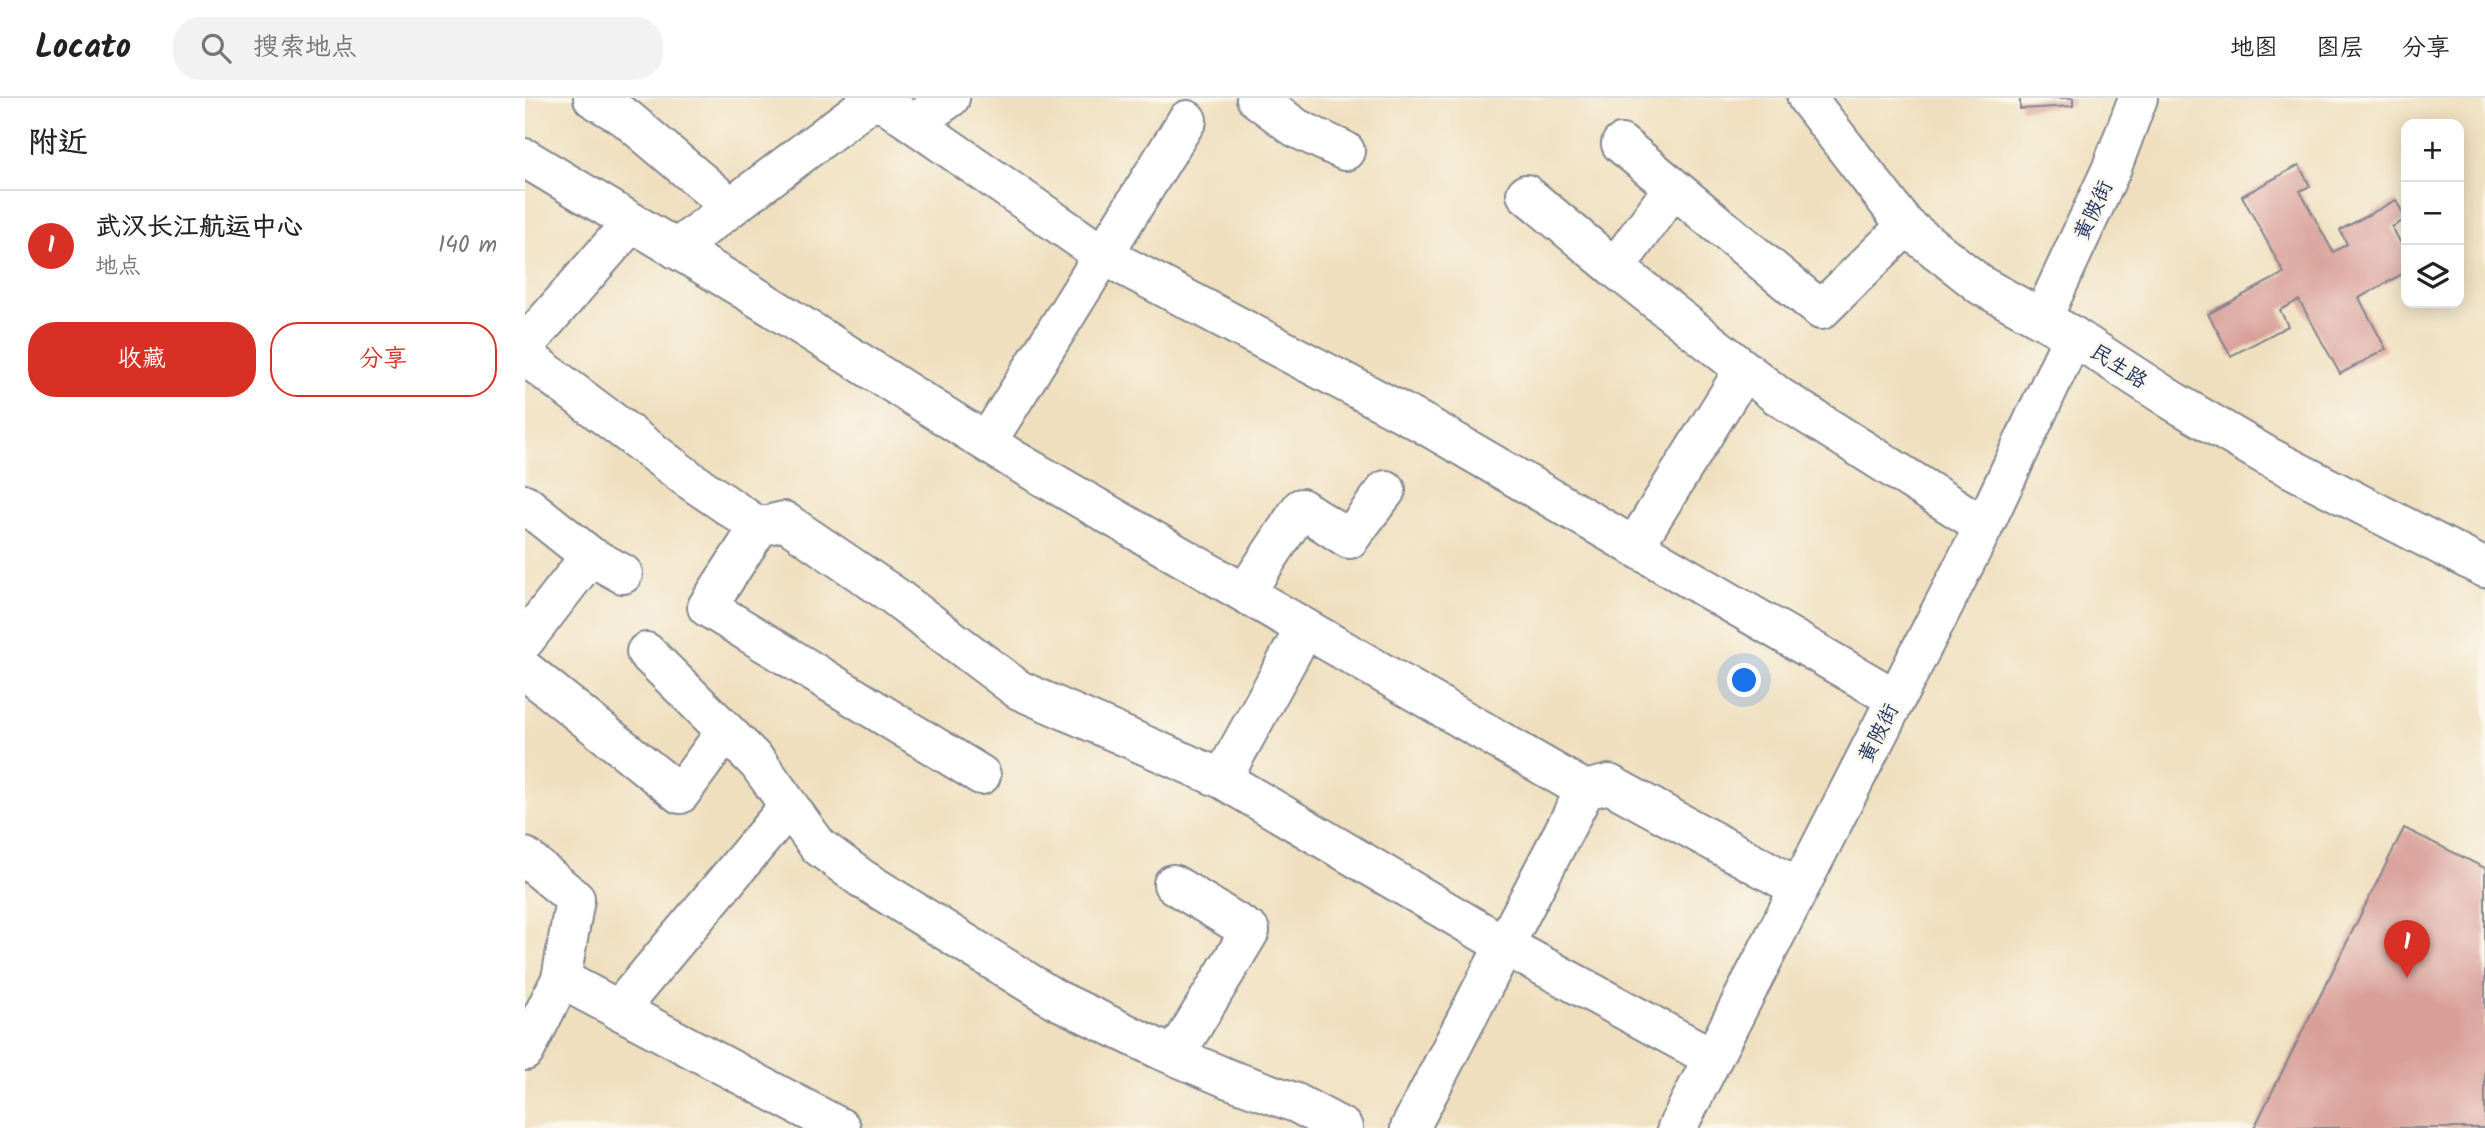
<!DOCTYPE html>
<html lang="zh">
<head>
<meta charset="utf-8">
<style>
  body { margin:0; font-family:Kalam,"LXGW WenKai TC",sans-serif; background:#f2f2f2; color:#222 }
  .controls { position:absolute; right:21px; top:21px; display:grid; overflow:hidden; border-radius:14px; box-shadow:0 4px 18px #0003 }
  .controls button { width:63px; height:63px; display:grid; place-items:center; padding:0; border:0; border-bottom:2px solid #e0e0e0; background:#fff; color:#222; font:35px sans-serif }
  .you { position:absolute; left:1220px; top:583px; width:24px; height:24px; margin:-18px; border:5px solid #fff; border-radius:50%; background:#1a73e8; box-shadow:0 0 0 10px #1a73e833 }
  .badge { display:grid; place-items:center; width:46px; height:46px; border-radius:50%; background:#d93025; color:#fff; font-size:23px; font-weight:700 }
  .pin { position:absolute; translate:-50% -58px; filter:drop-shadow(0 2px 4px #0008) }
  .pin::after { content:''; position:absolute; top:37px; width:24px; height:21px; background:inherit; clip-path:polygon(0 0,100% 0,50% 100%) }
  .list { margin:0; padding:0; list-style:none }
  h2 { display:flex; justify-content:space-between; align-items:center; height:91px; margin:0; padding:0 28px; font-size:30px }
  h2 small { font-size:23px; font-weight:400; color:#767676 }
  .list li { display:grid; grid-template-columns:46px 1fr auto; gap:21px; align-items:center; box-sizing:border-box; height:112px; padding:0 28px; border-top:2px solid #e0e0e0 }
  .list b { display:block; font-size:26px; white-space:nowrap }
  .list p { margin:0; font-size:23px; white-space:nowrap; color:#767676 }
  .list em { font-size:23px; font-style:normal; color:#767676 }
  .actions { display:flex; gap:14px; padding:21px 28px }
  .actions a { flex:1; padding:16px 0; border:2px solid #d93025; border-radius:28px; text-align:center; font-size:24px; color:#d93025 }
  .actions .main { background:#d93025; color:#fff }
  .icon { flex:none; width:38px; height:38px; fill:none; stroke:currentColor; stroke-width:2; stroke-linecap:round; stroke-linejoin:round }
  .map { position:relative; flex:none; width:1960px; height:1030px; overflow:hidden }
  header { display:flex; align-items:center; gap:42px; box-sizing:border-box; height:98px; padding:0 35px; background:#fff; border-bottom:2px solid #e0e0e0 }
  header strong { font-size:33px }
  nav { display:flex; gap:38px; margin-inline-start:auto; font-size:24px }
  .search { width:490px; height:63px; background:#f2f2f2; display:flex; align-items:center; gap:18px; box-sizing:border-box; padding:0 24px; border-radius:28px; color:#767676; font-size:26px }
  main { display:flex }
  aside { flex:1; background:#fff }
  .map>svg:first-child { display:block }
</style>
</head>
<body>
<header>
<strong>Locato</strong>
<div class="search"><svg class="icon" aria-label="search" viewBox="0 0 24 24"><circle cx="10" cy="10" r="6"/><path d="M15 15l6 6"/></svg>搜索地点</div>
<nav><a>地图</a><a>图层</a><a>分享</a></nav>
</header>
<main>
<aside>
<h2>附近<small></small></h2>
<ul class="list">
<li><span class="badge">1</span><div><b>武汉长江航运中心</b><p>地点</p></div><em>140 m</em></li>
</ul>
<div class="actions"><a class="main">收藏</a><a>分享</a></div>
</aside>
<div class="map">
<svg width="1960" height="1030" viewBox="0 0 1960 1030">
  <rect width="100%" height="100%" fill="#fbf7ec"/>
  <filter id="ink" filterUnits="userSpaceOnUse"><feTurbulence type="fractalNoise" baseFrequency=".0143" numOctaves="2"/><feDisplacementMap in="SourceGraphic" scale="14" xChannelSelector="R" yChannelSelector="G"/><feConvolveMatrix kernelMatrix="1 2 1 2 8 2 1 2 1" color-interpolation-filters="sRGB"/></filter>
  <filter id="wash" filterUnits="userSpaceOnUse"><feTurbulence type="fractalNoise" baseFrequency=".00686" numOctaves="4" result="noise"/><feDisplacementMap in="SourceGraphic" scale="28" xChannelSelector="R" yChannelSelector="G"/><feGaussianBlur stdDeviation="1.57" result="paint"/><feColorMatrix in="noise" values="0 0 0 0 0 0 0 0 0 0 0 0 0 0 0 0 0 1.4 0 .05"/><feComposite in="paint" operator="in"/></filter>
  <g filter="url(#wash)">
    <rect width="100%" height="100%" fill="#efdfbe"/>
    <g id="blocks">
      <path fill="#d89e97" d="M1495 0H1548V8L1495 11Z
        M1774 67 1785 88 1775 93 1808 154 1822 146 1815 132 1871 102 1881 121 1867 129 1881 155V174L1834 200 1861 251 1815 276 1774 202 1755 212 1763 228 1706 258 1683 216 1759 175 1717 98Z
        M1879 730 1960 770V1030H1729Z"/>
    </g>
  </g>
  <g filter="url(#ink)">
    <use href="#blocks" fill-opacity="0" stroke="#85878e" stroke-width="2"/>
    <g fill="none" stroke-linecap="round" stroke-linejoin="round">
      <g stroke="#85878e" stroke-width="42">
        <path id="minor" d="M68 0 101 20 206 109
          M352 0 578 157 899 326 1371 601
          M731 0 771 30 820 53
          M389 25 425 0
          M1096 46 1296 212 1381 128
          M0 60 225 195 491 363 1060 692 1084 686 1274 790
          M1001 96 1090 170 1253 298 1459 428
          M151 151 350 0
          M1090 170 1148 90
          M1517 221 1586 72 1613 0
          M0 247 107 124
          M0 258 165 382 234 429 259 423 368 497 494 592 697 681 979 847 1188 960
          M462 344 662 22
          M0 406 65 458 0 542
          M234 429 182 509 456 677
          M1109 449 1219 272
          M65 458 98 476
          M720 495 776 410 824 441 861 392
          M121 554 233 665 293 748 336 780 530 901 638 953 704 981 771 1005 818 1030
          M0 572 155 696 201 633
          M697 681 780 530
          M0 759 50 801 36 881
          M648 786 725 833 650 958
          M93 912 264 708
          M0 953 36 881 316 1030
          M885 1030 1060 692
          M1152 1030 1459 428 1548 238"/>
      </g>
      <g stroke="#85878e" stroke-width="42">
        <path id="major" d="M1282 0 1381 128 1457 188 1548 238 1648 303 1742 358 1960 470"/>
      </g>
      <use href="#minor" stroke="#fff" stroke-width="38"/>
      <use href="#major" stroke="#fff" stroke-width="38"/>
    </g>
  </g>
  <g text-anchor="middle" stroke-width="5" stroke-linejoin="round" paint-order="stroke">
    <g font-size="21" fill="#1b2f5e" stroke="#fbf7ec">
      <text transform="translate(1568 112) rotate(-65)" y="7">黄陂街</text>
      <text transform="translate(1594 268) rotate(33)" y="7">民生路</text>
      <text transform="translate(1353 635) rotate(-63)" y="7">黄陂街</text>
    </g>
  </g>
</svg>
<div class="controls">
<button>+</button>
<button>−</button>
<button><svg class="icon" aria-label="layers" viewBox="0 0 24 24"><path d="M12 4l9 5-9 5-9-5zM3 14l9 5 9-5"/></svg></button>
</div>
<div class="you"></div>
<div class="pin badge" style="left:1882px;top:880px">1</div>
</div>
</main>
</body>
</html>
